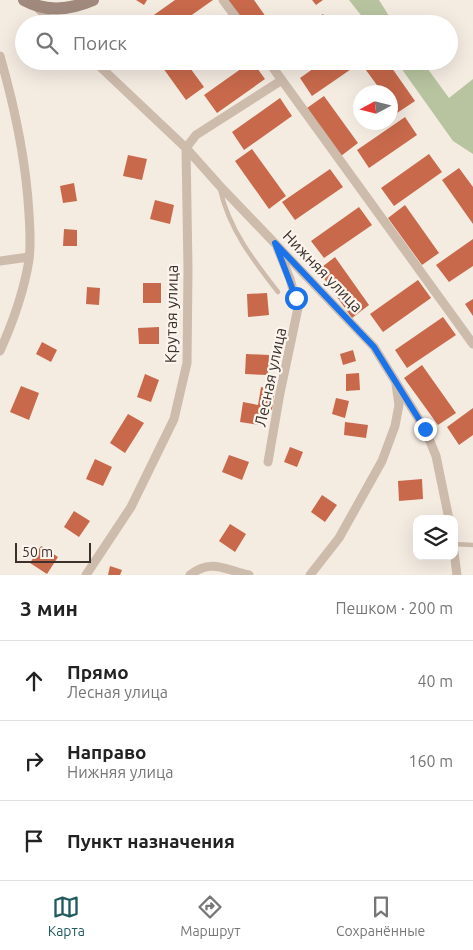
<!DOCTYPE html>
<html lang="ru">
<head>
<meta charset="utf-8">
<style>
  body { margin:0; font-family:Ubuntu,sans-serif; background:#f2f2f2; color:#222 }
  .controls { position:absolute; right:15px; bottom:15px; display:grid; overflow:hidden; border-radius:10px; box-shadow:0 5px 20px #0002 }
  .controls button { width:45px; height:45px; display:grid; place-items:center; padding:0; border:0; border-bottom:1px solid #e0e0e0; background:#fff; color:#222; font:25px sans-serif }
  .compass { position:absolute; left:353px; top:85px; width:45px; height:45px; border-radius:50%; background:#fff; box-shadow:0 5px 20px #0002; rotate:263deg }
  .scale { position:absolute; left:15px; bottom:12px; width:76px; box-sizing:border-box; padding-left:5px; border:2px solid #3b302b; border-top:0; font-size:14px; line-height:18px; white-space:nowrap; color:#3b302b; -webkit-text-stroke:4px #fbf5ee; paint-order:stroke }
  .stop { position:absolute; width:15px; height:15px; margin:-11px; border:4px solid #1a73e8; border-radius:50%; background:#fff }
  .stop.end { background:#1a73e8; border-color:#fff; box-shadow:0 1px 5px #0008 }
  .list { margin:0; padding:0; list-style:none }
  h2 { display:flex; justify-content:space-between; align-items:center; height:65px; margin:0; padding:0 20px; font-size:21px }
  h2 small { font-size:16px; font-weight:400; color:#767676 }
  .list li { display:grid; grid-template-columns:32px 1fr auto; gap:15px; align-items:center; box-sizing:border-box; height:80px; padding:0 20px; border-top:1px solid #e0e0e0 }
  .list b { display:block; font-size:19px; white-space:nowrap }
  .list p { margin:0; font-size:16px; white-space:nowrap; color:#767676 }
  .list em { font-size:16px; font-style:normal; color:#767676 }
  .icon { flex:none; width:28px; height:28px; fill:none; stroke:currentColor; stroke-width:2; stroke-linecap:round; stroke-linejoin:round }
  .map { position:relative; flex:none; width:473px; height:575px; overflow:hidden }
  .search { position:absolute; background:#fff; box-shadow:0 5px 20px #0002; left:15px; right:15px; top:15px; height:55px; display:flex; align-items:center; gap:12px; box-sizing:border-box; padding:0 18px; border-radius:28px; color:#767676; font-size:19px }
  .sheet { height:305px; background:#fff }
  nav { display:flex; justify-content:space-around; align-items:center; box-sizing:border-box; height:70px; border-top:1px solid #e0e0e0; background:#fff; font-size:14px; color:#767676 }
  nav a { display:grid; justify-items:center; gap:2px }
  nav .on { color:#1f5a5e }
  .map>svg:first-child { display:block }
</style>
</head>
<body>
<div class="map">
<svg width="473" height="575" viewBox="0 0 473 575">
  <rect width="100%" height="100%" fill="#f4ebe1"/>
  <path fill="#b8c4a0" d="M349 0H379L394 24H368Z
    M396 61H422L449 98 473 79V154L453 141Z"/>
  <path fill="#c8694b" d="M136 0H147L144 5Z
    M175 0H213L179 24H156L151 17Z
    M227 0H254L271 24H244Z
    M312 0H323L316 5Z
    M323 14 330 24H309Z
    M158 61H185L204 87 186 100Z
    M252 61 265 79 217 113 204 95Z
    M324 61H359L360 63 312 96 300 78Z
    M370 61H387L415 101 397 113 390 104V92H382L363 66Z
    M324 96 358 143 341 156 307 108Z
    M280 98 292 116 244 150 232 132Z
    M405 117 417 135 369 168 357 150Z
    M252 149 286 196 269 209 235 161Z
    M429 154 442 172 394 206 381 188Z
    M128 155 147 159 142 180 123 176Z
    M459 168 473 187V224L442 180Z
    M330 169 343 187 295 220 282 202Z
    M74 183 77 201 63 203 60 186Z
    M155 200 174 205 170 224 150 219Z
    M405 205 439 253 422 265 388 218Z
    M359 207 372 225 324 258 311 241Z
    M64 229 77 230V246H63Z
    M473 239V266L449 282 436 265Z
    M335 257 369 305 352 318 318 270Z
    M418 280 431 298 383 332 370 314Z
    M143 283H161V303H143Z
    M87 287 100 288 99 305 86 304Z
    M267 293 269 315 248 317 247 294Z
    M473 299V316L465 304Z
    M443 317 456 335 407 368 395 350Z
    M159 327V344H139L138 328Z
    M42 342 57 350 51 362 36 354Z
    M353 350 356 361 343 365 340 354Z
    M246 354 269 355 268 375 245 374Z
    M422 365 456 413 438 425 404 378Z
    M359 373 360 390 346 391V374Z
    M145 374 159 380 151 402 137 397Z
    M21 386 39 393 29 420 10 412Z
    M261 387 275 390 272 410 263 408 260 425 240 422 243 402 258 405Z
    M336 398 349 401 345 418 332 414Z
    M473 408V435L459 445 447 427Z
    M128 414 144 423 125 453 110 443Z
    M345 422 368 425 366 438 344 435Z
    M290 447 303 452 297 467 284 462Z
    M229 455 249 462 242 480 222 472Z
    M95 459 112 467 103 486 86 479Z
    M422 479 423 499 399 501 398 481Z
    M322 495 337 505 325 522 311 512Z
    M74 511 90 521 79 537 64 527Z
    M230 524 246 534 235 552 219 541Z
    M413 534H417V554H416Z
    M41 546 58 557 47 574 30 563Z
    M110 566 122 570 120 575H108Z"/>
  <g fill="none" stroke-linecap="round" stroke-linejoin="round">
    <path stroke="#cdbbac" stroke-width="4.5" d="M220 189C229 229 253 260 278 292
      M454 544 473 545"/>
    <path stroke="#cdbbac" stroke-width="9" d="M223 0 241 24
      M36 6 54 24
      M0 56C15 108 26 160 29 214 30 229 31 245 29 260 24 291 13 322 0 351
      M94 61 186 148 219 185 374 347 425 429 436 456 449 519
      M268 61 473 344
      M0 261 29 257
      M268 462 280 393 298 308 290 279 277 247
      M454 552 457 575
      M86 575 131 507 174 419 187 363 188 269 186 148 196 135 282 80
      M190 575C211 558 226 570 249 575
      M310 575 339 538 382 461 395 426 399 405 396 384"/>
    <path stroke="#a18a7d" stroke-width="12" d="M24 0C47 13 70 10 93 0"/>
  </g>
  <g fill="none" stroke-linecap="round" stroke-linejoin="round">
    <path stroke="#1a73e8" stroke-width="6" d="M296 298 275 243 374 347 425 429"/>
  </g>
  <g text-anchor="middle" stroke-width="4.5" stroke-linejoin="round" paint-order="stroke">
    <g font-size="16" fill="#3b302b" stroke="#fbf5ee">
      <text transform="translate(323 271) rotate(46)" y="6">Нижняя улица</text>
      <text transform="translate(171 314) rotate(-89)" y="6">Крутая улица</text>
      <text transform="translate(270 377) rotate(-78)" y="6">Лесная улица</text>
    </g>
  </g>
</svg>
<div class="controls">
<button><svg class="icon" aria-label="layers" viewBox="0 0 24 24"><path d="M12 4l9 5-9 5-9-5zM3 14l9 5 9-5"/></svg></button>
</div>
<svg class="compass" viewBox="-18 -18 36 36"><path d="M0-13l5 13h-10z" fill="#e53935"/><path d="M0 13l5-13h-10z" fill="#767676"/></svg>
<div class="scale">50 m</div>
<div class="stop" style="left:296px;top:298px"></div>
<div class="stop end" style="left:425px;top:429px"></div>
<div class="search"><svg class="icon" aria-label="search" viewBox="0 0 24 24"><circle cx="10" cy="10" r="6"/><path d="M15 15l6 6"/></svg>Поиск</div>
</div>
<section class="sheet">
<h2>3 мин<small>Пешком · 200 m</small></h2>
<ul class="list">
<li><svg class="icon" aria-label="ahead" viewBox="0 0 24 24"><path d="M12 20V5M6 11l6-6 6 6"/></svg><div><b>Прямо</b><p>Лесная улица</p></div><em>40 m</em></li>
<li><svg class="icon" aria-label="right" viewBox="0 0 24 24"><path d="M7 20v-9h11M14 6l5 5-5 5"/></svg><div><b>Направо</b><p>Нижняя улица</p></div><em>160 m</em></li>
<li><svg class="icon" aria-label="arrive" viewBox="0 0 24 24"><path d="M6 21V4h12l-3 4 3 4H6"/></svg><div><b>Пункт назначения</b></div></li>
</ul>
</section>
<nav>
<a class="on"><svg class="icon" aria-label="map" viewBox="0 0 24 24"><path d="M3 6l6-2 6 2 6-2v14l-6 2-6-2-6 2zM9 4v14M15 6v14"/></svg>Карта</a>
<a><svg class="icon" aria-label="directions" viewBox="0 0 24 24"><path d="M12 3l9 9-9 9-9-9zM9 14v-3h6M13 9l2 2-2 2"/></svg>Маршрут</a>
<a><svg class="icon" aria-label="saved" viewBox="0 0 24 24"><path d="M7 4h10v16l-5-4-5 4z"/></svg>Сохранённые</a>
</nav>
</body>
</html>
